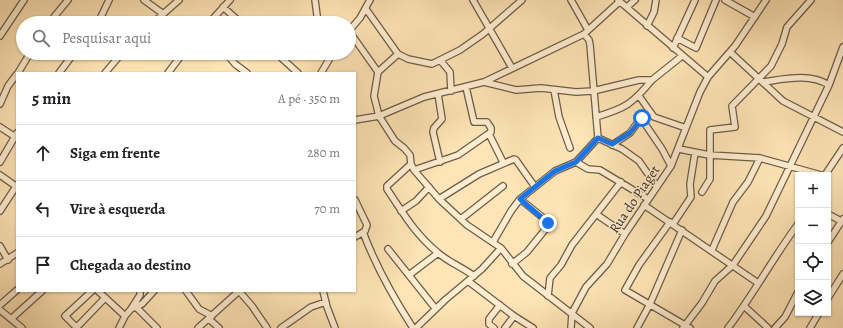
<!DOCTYPE html>
<html lang="pt">
<head>
<meta charset="utf-8">
<style>
  body { margin:0; font-family:Alegreya,serif; background:#f6f6f6; color:#202124 }
  .controls { position:absolute; right:12px; bottom:12px; display:grid; overflow:hidden; border-radius:0px; box-shadow:0 1px 3px #0004 }
  .controls button { width:36px; height:36px; display:grid; place-items:center; padding:0; border:0; border-bottom:1px solid #e0e0e0; background:#fff; color:#202124; font:20px sans-serif }
  .stop { position:absolute; width:12px; height:12px; margin:-9px; border:3px solid #1a73e8; border-radius:50%; background:#fff }
  .stop.end { background:#1a73e8; border-color:#fff; box-shadow:0 1px 4px #0008 }
  .list { margin:0; padding:0; list-style:none }
  h2 { display:flex; justify-content:space-between; align-items:center; height:52px; margin:0; padding:0 16px; font-size:17px }
  h2 small { font-size:13px; font-weight:400; color:#757577 }
  .list li { display:grid; grid-template-columns:26px 1fr auto; gap:12px; align-items:center; box-sizing:border-box; height:56px; padding:0 16px; border-top:1px solid #e0e0e0 }
  .list b { display:block; font-size:15px; white-space:nowrap }
  .list em { font-size:13px; font-style:normal; color:#757577 }
  .icon { flex:none; width:22px; height:22px; fill:none; stroke:currentColor; stroke-width:2; stroke-linecap:round; stroke-linejoin:round }
  .map { position:relative; flex:none; width:843px; height:328px; overflow:hidden }
  .search { position:absolute; background:#fff; box-shadow:0 1px 3px #0004; left:16px; top:16px; width:340px; height:44px; display:flex; align-items:center; gap:10px; box-sizing:border-box; padding:0 14px; border-radius:22px; color:#757577; font-size:15px }
  .panel { position:absolute; background:#fff; box-shadow:0 1px 3px #0004; left:16px; top:72px; width:340px; height:220px; border-radius:0px }
  .map>svg:first-child { display:block }
</style>
</head>
<body>
<div class="map">
<svg width="843" height="328" viewBox="0 0 843 328">
  <rect width="100%" height="100%" fill="#fee4b6"/>
  <filter id="stains"><feTurbulence type="fractalNoise" baseFrequency=".005" numOctaves="4"/><feColorMatrix values="0 0 0 0 .2 0 0 0 0 .09 0 0 0 0 .02 0 0 0 .5 -.17"/></filter>
  <radialGradient id="worn" r=".72"><stop offset=".6" stop-color="#630" stop-opacity="0"/><stop offset="1" stop-color="#630" stop-opacity=".3"/></radialGradient>
  <g fill="none" stroke-linecap="round" stroke-linejoin="round">
    <g stroke="#6c5c48" stroke-width="8">
      <path id="minor" d="M144 0 162 13
        M315 0 318 23
        M473 0 512 68
        M571 0 588 30
        M618 0 708 77
        M725 0 755 17
        M223 7 241 23
        M627 7 635 0
        M366 9 398 54 408 59 432 64 460 50 483 34 522 0
        M49 23 68 0
        M98 23 109 0
        M153 23 179 0
        M209 23 230 0
        M647 26 654 12 656 0
        M349 31 378 72 374 96 379 116 395 141 404 148 410 155 411 164 414 170 439 199 467 225 501 248 523 276 590 328
        M349 31 360 18 370 0
        M584 34 589 40 590 45 598 138 622 149 639 161 657 187
        M0 36 24 0
        M677 38 696 48 716 0
        M673 48 695 0
        M730 52 783 101 843 132
        M226 53 235 64 247 73
        M276 53 298 73
        M440 60 450 72 451 91
        M378 72 398 54
        M18 73 30 53
        M59 73 74 53
        M105 73 122 53
        M168 73 183 53
        M321 73 333 53
        M484 82 516 90 541 88 576 92 593 91 639 80H652L682 56
        M763 82C785 79 809 73 829 85
        M554 90 559 117 570 148
        M438 94 442 119 434 128 433 132 440 162
        M639 96 654 117 686 128
        M0 104 8 86 17 74
        M596 117C626 108 632 104 652 80
        M355 120 379 116 424 97 484 82 584 34 619 2
        M0 127 17 138
        M489 134 503 162
        M612 145 630 133 641 118 662 149 671 166
        M679 149 709 155 760 158 821 175
        M0 162 17 133
        M576 162 588 169 600 170 648 199
        M411 164 387 186V189C403 213 415 234 437 252 448 262 462 267 474 276
        M414 170 458 155 491 132V128L487 122H474L466 87
        M0 175 17 187
        M825 175 843 148
        M702 192 710 179V130L735 127 732 106 771 66 782 44 787 27 811 0
        M439 199 479 174 514 159 516 160 535 187
        M355 200 367 225 365 231 355 237
        M644 205 758 283
        M0 211 17 185
        M401 211 416 201 429 187
        M596 214 625 234
        M828 214 843 222
        M461 219 503 186
        M670 222 639 265 625 290 690 328
        M673 224 691 197 690 184 695 153
        M363 232C376 267 393 297 413 328
        M493 242 511 211 520 199 555 171 576 162 598 138
        M828 242 843 219
        M0 246 8 260
        M388 249 435 308
        M712 250 733 202 748 182 760 158
        M0 264 17 253
        M512 264 527 252 548 226 547 221 520 199
        M409 275 438 253
        M468 281 514 316 533 328
        M98 291 125 316
        M186 291 199 309 212 316
        M239 291 252 306 267 328
        M323 291 327 307 335 328
        M548 296 550 278 561 265 572 245 621 182
        M828 298 843 274
        M0 305 17 290
        M744 306 768 328
        M137 308 157 328
        M131 309 140 295V291
        M0 310 22 328
        M11 319 42 291
        M209 319 219 328
        M76 328 105 298
        M77 328 65 316 92 291
        M119 328 125 316 131 309 142 304 154 291
        M198 328 239 291
        M281 328 311 307 326 302
        M416 328 445 300 482 269 501 248
        M494 328 489 324V319L500 305
        M505 328 514 316
        M571 328 572 313 586 287 607 264 625 234 671 166 700 92 708 77 735 46 766 0
        M637 328 650 304 682 230
        M683 328 702 303 715 281 733 265 766 216 829 85 843 47
        M728 328C753 295 773 258 798 224
        M775 328 785 317 798 292
        M810 328 819 313"/>
    </g>
    <use href="#minor" stroke="#feedd0" stroke-width="5.5"/>
  </g>
  <g fill="none" stroke-linecap="round" stroke-linejoin="round">
    <path stroke="#1a73e8" stroke-width="5" d="M548 223 520 199 555 171 576 162 598 138 612 144 630 133 642 118"/>
  </g>
  <g text-anchor="middle" stroke-width="3" stroke-linejoin="round" paint-order="stroke">
    <g font-size="14" fill="#3b2e23" stroke="#feedd0">
      <text transform="translate(634 199) rotate(-56)" y="5">Rua do Piaget</text>
    </g>
  </g>
  <rect width="100%" height="100%" filter="url(#stains)"/>
  <rect width="100%" height="100%" fill="url(#worn)"/>
</svg>
<div class="controls">
<button>+</button>
<button>−</button>
<button><svg class="icon" aria-label="locate" viewBox="0 0 24 24"><circle cx="12" cy="12" r="6"/><path d="M12 2v4M12 18v4M2 12h4M18 12h4"/></svg></button>
<button><svg class="icon" aria-label="layers" viewBox="0 0 24 24"><path d="M12 4l9 5-9 5-9-5zM3 14l9 5 9-5"/></svg></button>
</div>
<div class="stop" style="left:642px;top:118px"></div>
<div class="stop end" style="left:548px;top:223px"></div>
<div class="search"><svg class="icon" aria-label="search" viewBox="0 0 24 24"><circle cx="10" cy="10" r="6"/><path d="M15 15l6 6"/></svg>Pesquisar aqui</div>
<section class="panel">
<h2>5 min<small>A pé · 350 m</small></h2>
<ul class="list">
<li><svg class="icon" aria-label="ahead" viewBox="0 0 24 24"><path d="M12 20V5M6 11l6-6 6 6"/></svg><div><b>Siga em frente</b></div><em>280 m</em></li>
<li><svg class="icon" aria-label="left" viewBox="0 0 24 24"><path d="M17 20v-9H6M10 6l-5 5 5 5"/></svg><div><b>Vire à esquerda</b></div><em>70 m</em></li>
<li><svg class="icon" aria-label="arrive" viewBox="0 0 24 24"><path d="M6 21V4h12l-3 4 3 4H6"/></svg><div><b>Chegada ao destino</b></div></li>
</ul>
</section>
</div>
</body>
</html>
